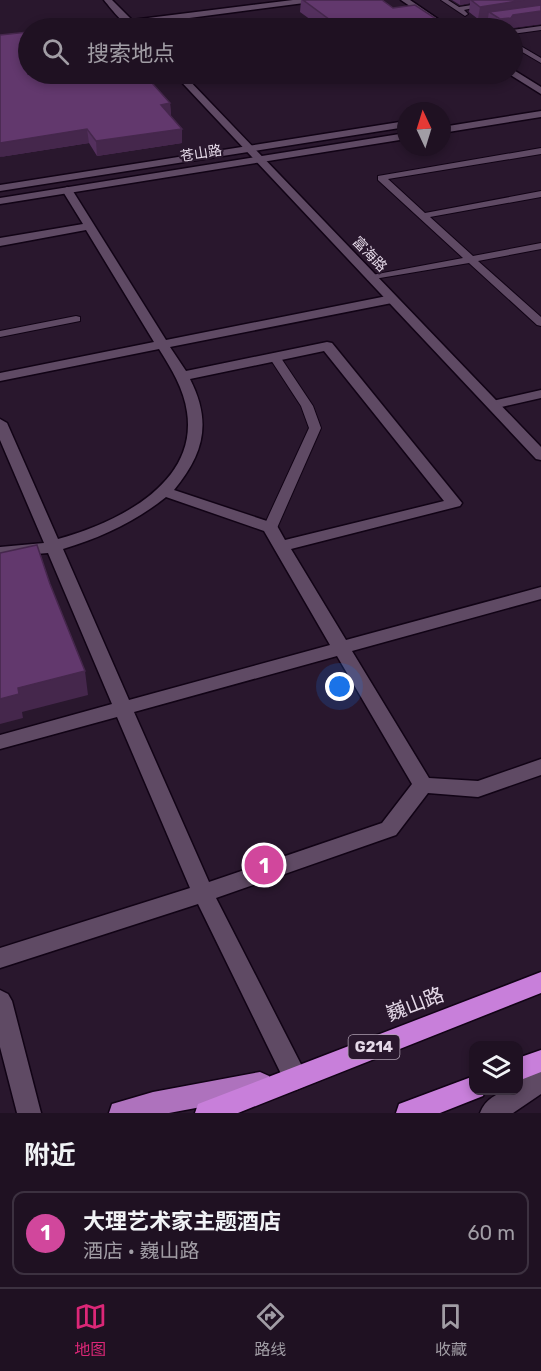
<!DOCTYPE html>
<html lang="zh">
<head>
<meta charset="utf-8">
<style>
  body { margin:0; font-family:Rubik,"Noto Sans SC",sans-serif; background:#271a2a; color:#f1f3f6 }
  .controls { position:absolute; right:18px; bottom:18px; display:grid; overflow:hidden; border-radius:12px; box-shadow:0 3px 9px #0003 }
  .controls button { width:54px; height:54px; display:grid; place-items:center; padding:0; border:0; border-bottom:2px solid #3c3140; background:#1f1122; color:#f1f3f6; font:30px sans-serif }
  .compass { position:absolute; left:397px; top:102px; width:54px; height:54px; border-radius:50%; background:#1f1122; box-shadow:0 3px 9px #0003; rotate:356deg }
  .you { position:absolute; left:340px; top:687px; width:21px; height:21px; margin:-15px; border:4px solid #fff; border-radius:50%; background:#1a73e8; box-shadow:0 0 0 9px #1a73e833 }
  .badge { display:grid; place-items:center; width:39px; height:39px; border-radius:50%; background:#db2777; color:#fff; font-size:20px; font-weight:700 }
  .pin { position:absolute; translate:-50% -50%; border:3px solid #fff; box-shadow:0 2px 6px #0006 }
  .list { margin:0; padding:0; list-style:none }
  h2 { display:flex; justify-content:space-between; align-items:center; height:78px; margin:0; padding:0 24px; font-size:26px }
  h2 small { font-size:20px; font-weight:400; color:#a19da5 }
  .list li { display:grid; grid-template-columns:39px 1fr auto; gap:18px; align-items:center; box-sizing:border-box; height:84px; margin:0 12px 12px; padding:0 12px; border:2px solid #3c3140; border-radius:12px }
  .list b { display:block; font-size:22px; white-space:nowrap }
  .list p { margin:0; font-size:20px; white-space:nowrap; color:#a19da5 }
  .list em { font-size:20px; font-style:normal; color:#a19da5 }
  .icon { flex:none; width:33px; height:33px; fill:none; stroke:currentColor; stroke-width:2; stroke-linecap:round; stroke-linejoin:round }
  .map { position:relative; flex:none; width:541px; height:1113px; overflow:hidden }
  .search { position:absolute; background:#1f1122; box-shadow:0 3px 9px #0003; left:18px; right:18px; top:18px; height:66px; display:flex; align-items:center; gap:15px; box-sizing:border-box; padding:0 21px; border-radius:33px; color:#a19da5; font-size:22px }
  .sheet { height:174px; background:#1f1122 }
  nav { display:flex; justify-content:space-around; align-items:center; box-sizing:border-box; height:84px; border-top:2px solid #3c3140; background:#1f1122; font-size:16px; color:#a19da5 }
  nav a { display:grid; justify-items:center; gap:3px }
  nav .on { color:#db2777 }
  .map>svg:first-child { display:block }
</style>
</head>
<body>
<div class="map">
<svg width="541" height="1113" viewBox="0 0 541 1113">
  <rect width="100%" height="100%" fill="#29172d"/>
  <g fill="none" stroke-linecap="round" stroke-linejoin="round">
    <g stroke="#110315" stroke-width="2">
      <path id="service" d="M441 0H448L459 7 485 3 488 5 464 10 468 14 465 16Z
        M541 11V15L478 24 475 22Z
        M541 26V30L512 34V30Z
        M512 41 541 58V63L512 46Z
        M541 148V154L388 179 425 213 541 191V197L430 217 473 256 541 243V249L478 261 541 317V326L537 325 469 263 368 280 367 278 372 275 463 258 378 180V176Z
        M76 316 80 317V321L0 337V331Z
        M275 354 279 355 313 406 321 428 277 528 270 532 263 528 309 428 301 406 269 357Z"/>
    </g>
    <g stroke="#110315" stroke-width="3">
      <path id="minor" d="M401 0H410L451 28H442Z
        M129 20 133 23 132 25 102 28H80L84 25Z
        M512 69 541 87V94L509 74H512Z
        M67 187 71 188 166 340 392 295 398 299 392 303 170 347 186 371 327 342 332 343 462 503 460 506 291 549 346 640 541 587V599L352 651 429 778 478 781 541 759V775L478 797 428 793 396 835 216 898 308 1078 305 1086 296 1090 287 1086 198 904 0 968V948L190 888 117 717 0 749V735L112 704 48 553 0 557V547L44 543 0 440V419L7 423 58 539C116 523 198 484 187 412 184 389 171 368 159 349L0 381V373L154 342 86 230 0 246V238L83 224 62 190ZM324 351 444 501 285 540 276 524 174 490C204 454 212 422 190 379ZM166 497 264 531 330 645 129 700 63 549C100 538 135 522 166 497ZM337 656 412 784 382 823 209 882 134 712Z
        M541 390V398L493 409 486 405 488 402Z
        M0 990 8 994 12 1001 41 1113H17L0 1047Z"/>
    </g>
    <g stroke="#110315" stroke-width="3">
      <path id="tertiary" d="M104 0H112L132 20 293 0H316L312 2 136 25 139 28C125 28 113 11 104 0Z
        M174 74H183L541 447V460L536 459Z"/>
    </g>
    <g stroke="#110315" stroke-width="3">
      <path id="secondary" d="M541 111V117L442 133V127Z
        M406 121V127L0 191V185Z
        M406 133V139L0 204V198Z
        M541 1068V1094L513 1113H480C486 1097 502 1090 518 1090V1081Z"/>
    </g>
    <g stroke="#110315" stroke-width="3">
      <path id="primary" d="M260 1072 269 1076 272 1084 269 1092 260 1096 169 1113H109L112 1104 153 1092Z"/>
    </g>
    <g stroke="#110315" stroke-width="3">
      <path id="trunk" d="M541 972V993L238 1113H195L198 1104Z
        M541 1050V1072L518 1081V1058Z
        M474 1076V1090H485L483 1096 440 1113H396L399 1104Z"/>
    </g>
    <use href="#service" fill="#5f4a64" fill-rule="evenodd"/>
    <use href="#minor" fill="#5f4a64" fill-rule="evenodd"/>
    <use href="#tertiary" fill="#5f4a64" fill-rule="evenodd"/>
    <use href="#secondary" fill="#5f4a64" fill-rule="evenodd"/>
    <use href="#primary" fill="#ae72bd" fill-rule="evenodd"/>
    <use href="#trunk" fill="#c87fda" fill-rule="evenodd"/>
  </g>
  <path fill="#54305e" d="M301 0H382L393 8 450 28H322L300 12Z
    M452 0H541V24L511 28H493L488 25V18L478 19 469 12 470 3 460 5Z
    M170 103 171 116 182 143 97 156 89 143 0 157Z"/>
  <path fill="#45274c" d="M460 0H470V3L460 5Z
    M524 0H541V10L489 12 488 18 478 19 480 7Z
    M541 11V24L511 28H499L500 19 513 15Z
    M170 103 171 117 161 105Z
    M87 129 89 143 0 157V143Z
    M182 129V143L97 156 96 141Z
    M85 671 88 695 22 712 23 718 0 724V699L18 688Z"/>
  <path fill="#62386d" stroke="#45274c" stroke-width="1.5" d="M303 0H382L393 8 415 5 450 28H341Z
    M471 0H524L480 7Z
    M541 5V11L513 15 511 18 500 19 489 12Z
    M78 25 105 28H53Z
    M28 32V74H144L170 103 161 105 182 129 96 141 87 129 0 143V35Z
    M37 545 50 584 85 671 18 688 19 694 0 699V553Z"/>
  <g text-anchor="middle" stroke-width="4.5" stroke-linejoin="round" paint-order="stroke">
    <g font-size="14" fill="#e5d9e8" stroke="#29172d">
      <text transform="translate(201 153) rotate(-9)" y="5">苍山路</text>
      <text transform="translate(370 254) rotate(46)" y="5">富海路</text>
    </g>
    <rect fill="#29172d" stroke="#ad9fb0" stroke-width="1.5" x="348.5" y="1035" width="51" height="24" rx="4.5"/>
    <g font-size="15" font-weight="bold" fill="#e5d9e8">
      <text x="374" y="1052">G214</text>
    </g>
    <g font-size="20" fill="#e5d9e8" stroke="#29172d">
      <text transform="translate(415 1004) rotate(-21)" y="7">巍山路</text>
    </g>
  </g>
</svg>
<div class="controls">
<button><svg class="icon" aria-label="layers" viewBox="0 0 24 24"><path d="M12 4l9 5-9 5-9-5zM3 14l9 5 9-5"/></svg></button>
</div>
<svg class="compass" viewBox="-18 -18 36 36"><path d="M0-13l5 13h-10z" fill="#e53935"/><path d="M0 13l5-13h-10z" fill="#a19da5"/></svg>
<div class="you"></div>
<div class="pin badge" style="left:264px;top:865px;background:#d1479c">1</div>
<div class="search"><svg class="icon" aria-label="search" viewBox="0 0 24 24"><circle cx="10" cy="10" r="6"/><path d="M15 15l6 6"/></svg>搜索地点</div>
</div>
<section class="sheet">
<h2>附近<small></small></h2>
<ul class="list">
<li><span class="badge" style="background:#d1479c">1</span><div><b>大理艺术家主题酒店</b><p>酒店 · 巍山路</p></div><em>60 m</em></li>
</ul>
</section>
<nav>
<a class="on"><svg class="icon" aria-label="map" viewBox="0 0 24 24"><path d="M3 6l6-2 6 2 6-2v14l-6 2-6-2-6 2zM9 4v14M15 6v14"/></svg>地图</a>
<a><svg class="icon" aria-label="directions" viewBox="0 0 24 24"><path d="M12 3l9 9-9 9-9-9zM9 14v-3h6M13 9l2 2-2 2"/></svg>路线</a>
<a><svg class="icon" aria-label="saved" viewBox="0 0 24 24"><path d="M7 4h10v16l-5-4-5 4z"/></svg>收藏</a>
</nav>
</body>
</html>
